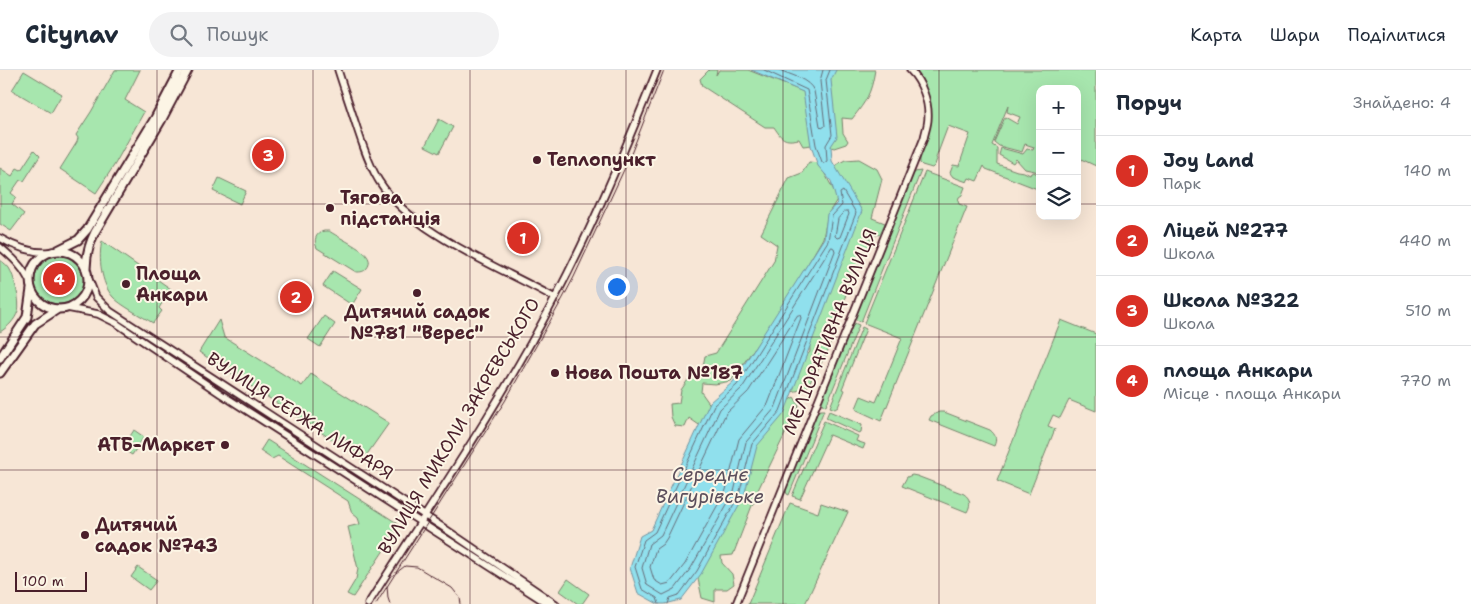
<!DOCTYPE html>
<html lang="uk">
<head>
<meta charset="utf-8">
<style>
  body { margin:0; font-family:"Shantell Sans",sans-serif; background:#f2f2f3; color:#1f2937 }
  .controls { position:absolute; right:15px; top:15px; display:grid; overflow:hidden; border-radius:10px; box-shadow:0 5px 20px #0002 }
  .controls button { width:45px; height:45px; display:grid; place-items:center; padding:0; border:0; border-bottom:1px solid #e0e1e3; background:#fff; color:#1f2937; font:25px sans-serif }
  .scale { position:absolute; left:15px; bottom:12px; width:72px; box-sizing:border-box; padding-left:5px; border:2px solid #4a1f2b; border-top:0; font-size:14px; line-height:18px; white-space:nowrap; color:#4a1f2b; -webkit-text-stroke:4px #fcf5e5; paint-order:stroke }
  .you { position:absolute; left:616px; top:216px; width:18px; height:18px; margin:-12px; border:4px solid #fff; border-radius:50%; background:#1a73e8; box-shadow:0 0 0 8px #1a73e833 }
  .badge { display:grid; place-items:center; width:32px; height:32px; border-radius:50%; background:#d93025; color:#fff; font-size:16px; font-weight:700 }
  .pin { position:absolute; translate:-50% -50%; border:2px solid #fff; box-shadow:0 1px 5px #0006 }
  .list { margin:0; padding:0; list-style:none }
  h2 { display:flex; justify-content:space-between; align-items:center; height:65px; margin:0; padding:0 20px; font-size:21px }
  h2 small { font-size:16px; font-weight:400; color:#747a83 }
  .list li { display:grid; grid-template-columns:32px 1fr auto; gap:15px; align-items:center; box-sizing:border-box; height:70px; padding:0 20px; border-top:1px solid #e0e1e3 }
  .list b { display:block; font-size:19px; white-space:nowrap }
  .list p { margin:0; font-size:16px; white-space:nowrap; color:#747a83 }
  .list em { font-size:16px; font-style:normal; color:#747a83 }
  .icon { flex:none; width:28px; height:28px; fill:none; stroke:currentColor; stroke-width:2; stroke-linecap:round; stroke-linejoin:round }
  .map { position:relative; flex:none; width:1096px; height:534px; overflow:hidden }
  header { display:flex; align-items:center; gap:30px; box-sizing:border-box; height:70px; padding:0 25px; background:#fff; border-bottom:1px solid #e0e1e3 }
  header strong { font-size:24px }
  nav { display:flex; gap:28px; margin-inline-start:auto; font-size:18px }
  .search { width:350px; height:45px; background:#f2f2f3; display:flex; align-items:center; gap:12px; box-sizing:border-box; padding:0 18px; border-radius:28px; color:#747a83; font-size:19px }
  main { display:flex }
  aside { flex:1; background:#fff }
  .map>svg:first-child { display:block }
</style>
</head>
<body>
<header>
<strong>Citynav</strong>
<div class="search"><svg class="icon" aria-label="search" viewBox="0 0 24 24"><circle cx="10" cy="10" r="6"/><path d="M15 15l6 6"/></svg>Пошук</div>
<nav><a>Карта</a><a>Шари</a><a>Поділитися</a></nav>
</header>
<main>
<div class="map">
<svg width="1096" height="534" viewBox="0 0 1096 534">
  <rect width="100%" height="100%" fill="#f7e6d6"/>
  <filter id="ink" filterUnits="userSpaceOnUse"><feTurbulence type="fractalNoise" baseFrequency=".02" numOctaves="2"/><feDisplacementMap in="SourceGraphic" scale="10" xChannelSelector="R" yChannelSelector="G"/><feConvolveMatrix kernelMatrix="1 2 1 2 8 2 1 2 1" color-interpolation-filters="sRGB"/></filter>
  <g filter="url(#ink)">
    <path fill="#a7e6ae" stroke="#78826c" d="M115 0H140L125 30 144 42 115 94 96 123 60 99 77 72 78 68 76 65 91 42Z
      M709 0H717L716 5 719 0H748L804 22 812 75 803 76 799 69C784 72 782 69 774 57H765L702 16 700 9Z
      M827 0H875C871 24 867 30 852 49L842 48 843 63 848 71 846 74 834 78 829 76Z
      M917 0H1096V96L1081 89 1077 98V19H1040V104L1035 101 1025 99 1016 89 1013 93 999 85 1001 78 1023 84 1027 79 1033 80 1034 77 1025 74 1022 82 999 76 994 72 1005 47 1017 54 1020 47 1007 42 1008 36 992 75 997 78V94L1017 101 1024 102 1030 105 1031 103 1034 102 1039 105 1040 120 986 99 984 96 977 111 969 108 967 112 953 107 950 103 953 95 959 96 970 64 948 56 936 88 937 89 935 95 932 98 922 95 920 93C918 77 933 63 930 46 928 31 917 16 917 0Z
      M24 1 62 24 51 43 12 20Z
      M439 49 453 57 439 83 425 76Z
      M34 80 40 86 24 111 20 110 11 123 16 127 12 134 24 144 11 161 0 154V98L12 106 17 98 21 100Z
      M859 89 877 99 882 109 872 148 885 153 880 164 870 167 871 174 850 212 827 283 806 319 791 322 790 305 810 282 809 261 844 172 835 98 836 95 845 90Z
      M809 92 819 93 838 128 828 144 823 168 778 245 731 311 715 314 702 313 701 322 711 336 702 357 689 348 685 357 675 356 671 347 670 334 679 333 681 320 694 301H702L705 286 716 283 774 191 777 175 761 164 789 108 802 103Z
      M921 101 861 252 854 249 910 108 915 102Z
      M925 102 965 117 962 125 959 127 958 131 959 134 967 137 881 351 857 340 856 338 861 326 876 332 902 268 864 253Z
      M219 108 246 121 240 134 213 121Z
      M324 161H329C338 167 363 179 367 186 370 190 370 194 367 198 364 202 361 202 356 202L317 178C313 170 316 163 324 161Z
      M102 171 171 219 159 238 162 241 153 253C143 247 120 235 113 227 101 214 98 187 102 171Z
      M34 209a25 25 0 1 1 50 0a25 25 0 1 1-50 0Z
      M0 190C4 193 7 195 9 198 14 205 21 233 18 241 15 250 8 257 0 262Z
      M333 201 362 219 352 235 323 216Z
      M324 246 335 254 320 277 308 269Z
      M219 250 224 267 302 316 311 304 389 353 363 390 199 282Z
      M1061 250 1096 264V341L1069 330 1060 348 1053 345 1048 356 1055 359 1029 424 997 411Z
      M854 253 859 255 826 336 823 335 821 330 852 254Z
      M862 257 866 259 842 319 845 320 838 337 835 339 830 337Z
      M794 327 799 335 758 420 762 424 760 430 753 433 733 485 721 486 722 493 732 504 734 514 727 519H715V532L702 528 697 504 756 368 781 335Z
      M821 340H824L789 425 787 424 785 418 816 342Z
      M829 341 862 355 861 362 859 363 826 348Z
      M939 342H944L990 360C996 365 997 369 994 376L929 350 931 346Z
      M824 351 858 366 856 371 865 374 863 379 829 365 800 429 792 426Z
      M134 360 144 367 132 385 122 379Z
      M267 370 397 453 398 459 353 527 347 524 356 509 358 499 348 457 360 454 358 448 352 443 348 431 278 386 272 389 260 381Z
      M912 405 917 406 964 424C971 429 971 435 967 442L902 416 907 407Z
      M790 433 818 443 821 433 848 442 805 534H748Z
      M138 497 157 510 149 520 131 507Z
      M568 509 589 524 582 534H578L560 521Z"/>
    <path fill="#90e0ed" stroke="#74939f" d="M751 0H836L831 10 837 67 831 76 832 91 862 141 784 344 757 376 744 426 701 504 681 530 665 534H658L638 523 630 498 640 466 651 460 710 332 733 312 824 168 827 144 837 133 831 111 818 96 811 76 803 22Z"/>
    <g fill="none" stroke-linecap="round" stroke-linejoin="round">
      <path stroke="#666c79" stroke-width="1" d="M764 0 807 20 816 75 822 92 824 93 827 91 826 75 832 65 826 10 830 0
        M779 0C791 5 809 9 814 21L820 56 822 58 825 56 820 11 823 0
        M845 141H848L849 144 840 167 837 168 835 166 838 149Z
        M832 177 834 178 835 181 775 338 746 372 734 422 691 498 675 519 663 525 647 515 642 498 649 474 661 465 720 339 742 318Z
        M798 245H800L801 248 768 334 739 369 726 420 685 494 670 513 662 515 654 510 650 497 656 479 663 474 667 468 726 343 748 322Z
        M659 534 657 528 642 519 635 497 644 470 655 462 714 335 737 315 828 171 832 146 842 135 840 123 843 121 856 143 780 341 752 374 739 425 697 501 679 525 670 528 668 534"/>
      <g stroke="#4a1f2b" stroke-width="9">
        <path id="minor" d="M338 0C344 19 351 39 357 58 363 76 369 95 379 111 413 165 501 197 555 228
          M0 168C15 177 31 183 49 182
          M0 177C12 187 22 196 29 210
          M88 207 96 227 110 241 441 456 556 534
          M67 238 98 244 116 253 221 324 548 534
          M368 534C432 433 500 334 555 228 594 154 626 77 657 0
          M736 534 924 68C925 62 928 55 928 48 929 32 922 12 910 0"/>
      </g>
      <g stroke="#4a1f2b" stroke-width="11">
        <path id="major" d="M58 180 78 170 87 160 155 48 180 0
          M30 210a29 29 0 1 1 58 0a29 29 0 1 1-58 0Z
          M86 199C86 185 89 174 95 162L161 51 188 0
          M0 288 27 247 31 219
          M0 303 35 254 58 239"/>
      </g>
      <use href="#minor" stroke="#fcf5e5" stroke-width="5.5"/>
      <use href="#major" stroke="#fcf5e5" stroke-width="7"/>
      <path stroke="#4a1f2b" stroke-width="1" d="M396 503 405 496 417 497 452 518 460 528 461 534
        M387 516 388 528 390 534
        M376 534 505 331 563 228 574 207 629 89 664 0"/>
    </g>
  </g>
  <path fill="none" stroke="#4a1f2b" stroke-width="1" stroke-opacity="0.55" d="M157 0V534M313 0V534M470 0V534M626 0V534M783 0V534M939 0V534M0 134H1040M1077 134H1096M0 267H1096M0 400H1096"/>
  <g fill="#4a1f2b" stroke="#fcf5e5" stroke-width="2">
    <circle cx="537" cy="90" r="5"/>
    <circle cx="330" cy="138" r="5"/>
    <circle cx="126" cy="214" r="5"/>
    <circle cx="417" cy="223" r="5"/>
    <circle cx="555" cy="303" r="5"/>
    <circle cx="225" cy="375" r="5"/>
    <circle cx="85" cy="465" r="5"/>
  </g>
  <g text-anchor="middle" stroke-width="4" stroke-linejoin="round" paint-order="stroke">
    <g font-size="18" font-weight="bold" fill="#4a1f2b" stroke="#fcf5e5" text-anchor="start">
      <text x="547" y="96">Теплопункт</text>
      <text x="340" y="134">Тягова<tspan x="340" dy="21">пiдстанцiя</tspan></text>
      <text x="136" y="210">Площа<tspan x="136" dy="21">Анкари</tspan></text>
      <text x="417" y="248" text-anchor="middle">Дитячий садок<tspan x="417" dy="21">№781 "Верес"</tspan></text>
      <text x="565" y="309">Нова Пошта №187</text>
      <text x="215" y="381" text-anchor="end">АТБ-Маркет</text>
      <text x="95" y="461">Дитячий<tspan x="95" dy="21">садок №743</tspan></text>
    </g>
    <g font-size="18" fill="#4a1f2b" stroke="#fcf5e5">
      <text transform="translate(830 262) rotate(-68)" y="6">МЕЛІОРАТИВНА ВУЛИЦЯ</text>
      <text transform="translate(300 346) rotate(33)" y="6">ВУЛИЦЯ СЕРЖА ЛИФАРЯ</text>
      <text transform="translate(459 356) rotate(-59)" y="6">ВУЛИЦЯ МИКОЛИ ЗАКРЕВСЬКОГО</text>
    </g>
    <g font-size="19" font-style="italic" fill="#5c4f5c" stroke="#fcf5e5">
      <text x="710" y="411">Середнє<tspan x="710" dy="22">Вигурівське</tspan></text>
    </g>
  </g>
</svg>
<div class="controls">
<button>+</button>
<button>−</button>
<button><svg class="icon" aria-label="layers" viewBox="0 0 24 24"><path d="M12 4l9 5-9 5-9-5zM3 14l9 5 9-5"/></svg></button>
</div>
<div class="scale">100 m</div>
<div class="you"></div>
<div class="pin badge" style="left:523px;top:168px">1</div>
<div class="pin badge" style="left:296px;top:227px">2</div>
<div class="pin badge" style="left:268px;top:85px">3</div>
<div class="pin badge" style="left:59px;top:209px">4</div>
</div>
<aside>
<h2>Поруч<small>Знайдено: 4</small></h2>
<ul class="list">
<li><span class="badge">1</span><div><b>Joy Land</b><p>Парк</p></div><em>140 m</em></li>
<li><span class="badge">2</span><div><b>Ліцей №277</b><p>Школа</p></div><em>440 m</em></li>
<li><span class="badge">3</span><div><b>Школа №322</b><p>Школа</p></div><em>510 m</em></li>
<li><span class="badge">4</span><div><b>площа Анкари</b><p>Місце · площа Анкари</p></div><em>770 m</em></li>
</ul>
</aside>
</main>
</body>
</html>
